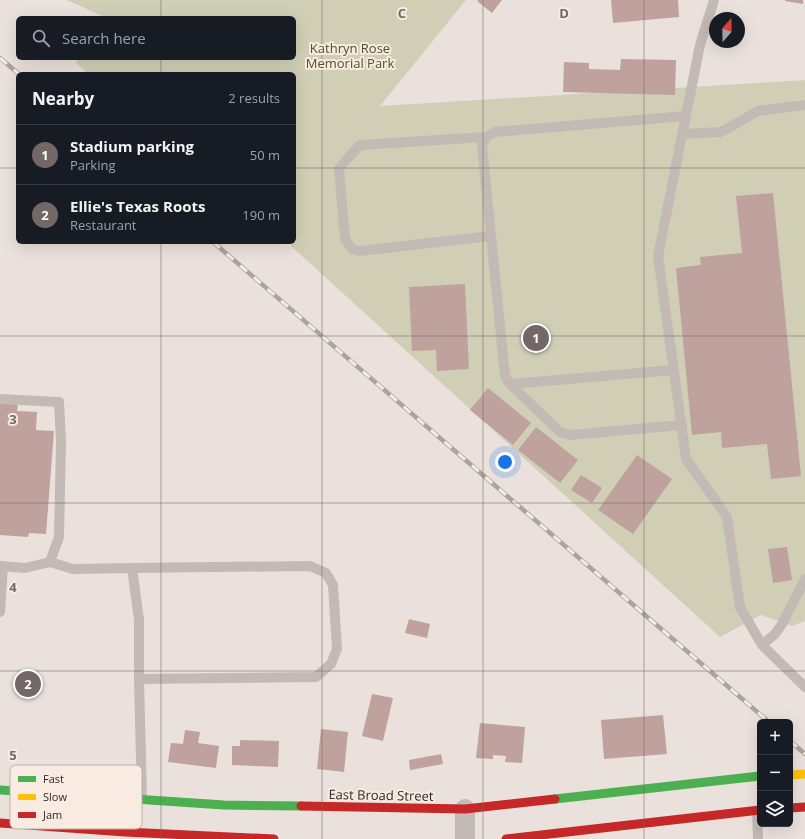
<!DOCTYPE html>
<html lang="en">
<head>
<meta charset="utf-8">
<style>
  body { margin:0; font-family:"Open Sans",sans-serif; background:#242831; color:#f1f3f6 }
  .controls { position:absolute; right:12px; bottom:12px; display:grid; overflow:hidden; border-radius:6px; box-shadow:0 4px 16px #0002 }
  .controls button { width:36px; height:36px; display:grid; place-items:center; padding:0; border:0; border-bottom:1px solid #363941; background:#171b24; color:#f1f3f6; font:20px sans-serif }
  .compass { position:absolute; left:709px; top:12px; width:36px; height:36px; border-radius:50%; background:#171b24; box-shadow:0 4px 16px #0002; rotate:20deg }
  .you { position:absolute; left:505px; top:462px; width:14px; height:14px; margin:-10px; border:3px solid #fff; border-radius:50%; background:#1a73e8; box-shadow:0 0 0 6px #1a73e833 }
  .badge { display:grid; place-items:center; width:26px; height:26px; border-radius:50%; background:#736865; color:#fff; font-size:13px; font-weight:700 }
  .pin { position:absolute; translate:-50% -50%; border:2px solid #fff; box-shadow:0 1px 4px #0006 }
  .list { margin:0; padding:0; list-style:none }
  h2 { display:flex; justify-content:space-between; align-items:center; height:52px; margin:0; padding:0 16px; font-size:17px }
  h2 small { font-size:13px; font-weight:400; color:#9ea1a6 }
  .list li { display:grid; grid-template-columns:26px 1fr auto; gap:12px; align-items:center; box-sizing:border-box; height:60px; padding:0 16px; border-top:1px solid #363941 }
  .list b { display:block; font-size:15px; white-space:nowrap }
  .list p { margin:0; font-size:13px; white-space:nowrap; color:#9ea1a6 }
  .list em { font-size:13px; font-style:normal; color:#9ea1a6 }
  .icon { flex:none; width:22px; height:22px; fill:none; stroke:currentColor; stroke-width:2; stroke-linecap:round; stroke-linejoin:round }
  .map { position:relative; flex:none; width:805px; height:839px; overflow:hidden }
  .search { position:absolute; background:#171b24; box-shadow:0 4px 16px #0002; left:16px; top:16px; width:280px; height:44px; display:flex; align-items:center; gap:10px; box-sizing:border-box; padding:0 14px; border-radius:6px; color:#9ea1a6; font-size:15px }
  .panel { position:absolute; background:#171b24; box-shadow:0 4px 16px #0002; left:16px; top:72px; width:280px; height:172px; border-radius:6px }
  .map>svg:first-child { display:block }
</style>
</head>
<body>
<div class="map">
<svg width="805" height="839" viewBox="0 0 805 839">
  <rect width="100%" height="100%" fill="#ebe1dc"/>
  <path fill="#d0cfb6" d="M67 0H466L380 106 805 80V621L792 626 761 615 720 637 291 246 290 242H294V171L297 162 294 163V74H88L76 63 79 58H294V18H101L102 16Z"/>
  <path fill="#bfa19d" d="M478 0H502L492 13 477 1Z
    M611 0H678L679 17 613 23Z
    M785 0H803V4L785 1Z
    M621 59 676 60 675 95 563 92 564 62 589 63V69L620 70Z
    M773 193 801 476 771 479 767 444 722 448 721 432 692 435 676 268 701 265 700 257 742 253 736 196Z
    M465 284 469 369 437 371 436 350 412 351 409 287Z
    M488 388 531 423 513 445 470 410Z
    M0 401 18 403 17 411 37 412 36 430 54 431 46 534 29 533 28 537 0 535Z
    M536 427 578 460 560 483 518 450Z
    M637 455 672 479 633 534 598 510Z
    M581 475 602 488 592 503 571 490Z
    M787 547 792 580 773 583 768 549Z
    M409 619 430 624 427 638 405 633Z
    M372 694 393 698 383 741 362 736Z
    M663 715 667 754 604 759 601 720Z
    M480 723 525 727 522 763 505 762 506 756 493 755V759L476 758Z
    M321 729 348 732 344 772 317 769Z
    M185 730 200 732 198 743 219 746 216 768 168 762 171 743 183 744Z
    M240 740 279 741 278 767 232 765V746H240Z
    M441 754 443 764 410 770 409 760Z"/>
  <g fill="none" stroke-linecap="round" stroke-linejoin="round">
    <path stroke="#c3bab6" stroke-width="10" d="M714 0 700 45 658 256 686 459 727 517 740 607 762 645 805 687
      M682 134 721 132 758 111 805 105
      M486 137 360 145 347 159 339 169 345 239 352 249 360 251 491 236
      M674 370 510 384 505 376 482 146 486 137 495 132 685 116
      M510 384 560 432 570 435 682 425
      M0 399 59 402 61 442 59 537 50 562 25 568 0 566
      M50 562 73 569 132 568 139 620V679L142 799
      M132 568 310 566 326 573 333 585 337 649 331 664 316 677 139 679
      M0 612 3 566
      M762 645 775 634 782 624 805 579
      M757 811 758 839"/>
    <path stroke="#c3bab6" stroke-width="20" d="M465 839V809"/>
    <path stroke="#4caf50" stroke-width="9" d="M0 790 224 805 301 806
      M555 799 760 776"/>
    <path stroke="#ffc107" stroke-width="9" d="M790 775 805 774"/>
    <path stroke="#c62828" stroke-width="9" d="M301 806 465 809 555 799
      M790 808 805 807
      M0 823 125 832 274 839
      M506 839 760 810"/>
    <g stroke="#aba3a0" stroke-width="4.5">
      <path id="rail" d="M0 58 19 74
        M213 242 769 722
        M790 741 805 754"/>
    </g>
    <use href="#rail" stroke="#f9eae2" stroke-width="3" stroke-dasharray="9" stroke-linecap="butt"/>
  </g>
  <path fill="none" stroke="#736865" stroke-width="1" stroke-opacity="0.55" d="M161 0V18M322 0V839M483 0V839M644 0V839M161 58V74M0 168H18M294 168H805M161 242V839M0 336H805M0 503H805M0 671H805"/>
  <g text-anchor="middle" stroke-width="4" stroke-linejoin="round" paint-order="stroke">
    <g font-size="13" fill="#4a5228" stroke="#f9eae2">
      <text x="350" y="53">Kathryn Rose<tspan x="350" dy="15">Memorial Park</tspan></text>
    </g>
    <g font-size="13" fill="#332725" stroke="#f9eae2">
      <text transform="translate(381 795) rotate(1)" y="5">East Broad Street</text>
    </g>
  </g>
  <rect x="10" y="765" width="132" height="64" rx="6" fill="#f9eae2" stroke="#beb0a9" stroke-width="1"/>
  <rect x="18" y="776" width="18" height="6" fill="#4caf50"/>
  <rect x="18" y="794" width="18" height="6" fill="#ffc107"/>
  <rect x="18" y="812" width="18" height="6" fill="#c62828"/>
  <g font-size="11" fill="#332725">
    <text x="43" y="783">Fast</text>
    <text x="43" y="801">Slow</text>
    <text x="43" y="819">Jam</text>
  </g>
  <g font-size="13" text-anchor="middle" font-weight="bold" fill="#736865" stroke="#f9eae2" stroke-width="4" stroke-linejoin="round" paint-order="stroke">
    <text x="402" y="18">C</text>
    <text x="564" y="18">D</text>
    <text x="13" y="424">3</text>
    <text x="13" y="592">4</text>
    <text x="13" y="760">5</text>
  </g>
</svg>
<div class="controls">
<button>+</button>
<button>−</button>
<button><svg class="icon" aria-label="layers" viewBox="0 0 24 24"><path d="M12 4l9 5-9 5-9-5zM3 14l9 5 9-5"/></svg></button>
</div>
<svg class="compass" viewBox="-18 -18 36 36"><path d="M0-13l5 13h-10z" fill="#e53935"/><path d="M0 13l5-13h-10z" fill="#9ea1a6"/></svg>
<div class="you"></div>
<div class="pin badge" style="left:536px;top:338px">1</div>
<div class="pin badge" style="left:28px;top:684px">2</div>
<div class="search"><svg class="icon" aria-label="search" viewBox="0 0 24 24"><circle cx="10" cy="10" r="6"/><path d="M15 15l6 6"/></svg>Search here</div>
<section class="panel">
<h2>Nearby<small>2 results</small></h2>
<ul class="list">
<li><span class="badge">1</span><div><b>Stadium parking</b><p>Parking</p></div><em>50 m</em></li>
<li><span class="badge">2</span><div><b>Ellie's Texas Roots</b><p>Restaurant</p></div><em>190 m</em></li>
</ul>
</section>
</div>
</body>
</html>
